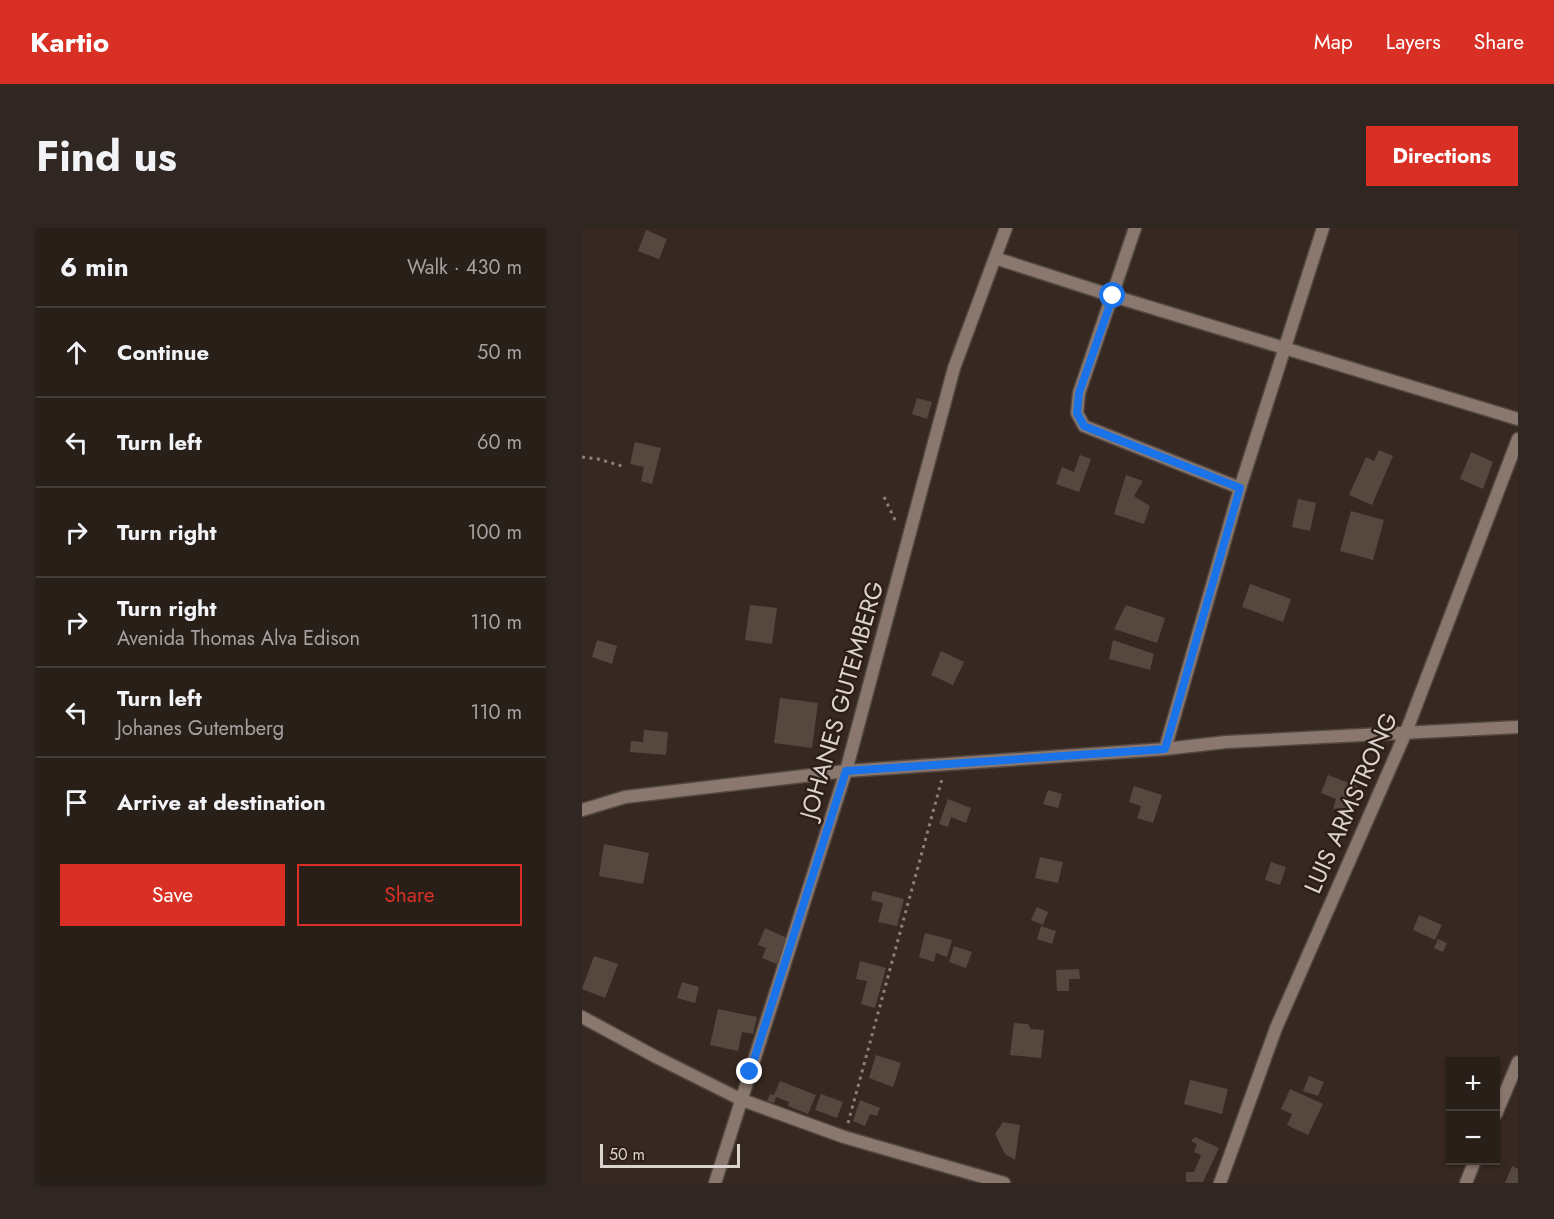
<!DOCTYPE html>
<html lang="en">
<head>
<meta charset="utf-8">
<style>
  body { margin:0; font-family:Jost,sans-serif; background:#312722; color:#f1f3f6 }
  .controls { position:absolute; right:18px; bottom:18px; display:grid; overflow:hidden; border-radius:0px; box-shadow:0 2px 4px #0004 }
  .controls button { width:54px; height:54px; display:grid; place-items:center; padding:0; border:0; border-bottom:2px solid #453d38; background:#291f19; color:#f1f3f6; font:30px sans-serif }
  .scale { position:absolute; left:18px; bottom:15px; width:140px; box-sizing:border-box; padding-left:6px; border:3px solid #dcd2ce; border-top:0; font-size:16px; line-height:21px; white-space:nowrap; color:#dcd2ce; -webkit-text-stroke:4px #2d1f18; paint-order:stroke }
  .stop { position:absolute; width:18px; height:18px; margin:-14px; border:4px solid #1a73e8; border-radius:50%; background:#fff }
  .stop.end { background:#1a73e8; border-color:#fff; box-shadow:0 2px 6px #0008 }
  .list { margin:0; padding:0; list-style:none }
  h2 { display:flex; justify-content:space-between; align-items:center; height:78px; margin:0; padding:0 24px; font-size:26px }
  h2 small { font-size:20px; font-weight:400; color:#a5a2a2 }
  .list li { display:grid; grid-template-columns:39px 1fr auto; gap:18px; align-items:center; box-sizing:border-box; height:90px; padding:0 24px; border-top:2px solid #453d38 }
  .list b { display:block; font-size:22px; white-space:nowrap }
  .list p { margin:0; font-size:20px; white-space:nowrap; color:#a5a2a2 }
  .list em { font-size:20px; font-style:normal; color:#a5a2a2 }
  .actions { display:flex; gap:12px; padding:18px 24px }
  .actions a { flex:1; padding:14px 0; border:2px solid #d93025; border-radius:0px; text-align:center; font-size:21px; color:#d93025 }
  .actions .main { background:#d93025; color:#fff }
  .icon { flex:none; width:33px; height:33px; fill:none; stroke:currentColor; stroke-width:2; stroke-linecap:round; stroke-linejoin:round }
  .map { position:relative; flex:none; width:936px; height:955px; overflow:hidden; border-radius:0px }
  header { display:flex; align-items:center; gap:36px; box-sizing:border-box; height:84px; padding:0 30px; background:#d93025; color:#fff }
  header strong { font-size:28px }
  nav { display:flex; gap:33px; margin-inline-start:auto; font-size:21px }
  .intro { display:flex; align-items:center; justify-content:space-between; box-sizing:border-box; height:144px; padding:0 36px }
  h1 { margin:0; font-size:42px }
  .button { padding:15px 27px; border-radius:0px; background:#d93025; color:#fff; font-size:21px; font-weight:700 }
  main { display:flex; gap:36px; padding:0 36px }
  aside { flex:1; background:#291f19; border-radius:0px; box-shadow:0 2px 4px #0004 }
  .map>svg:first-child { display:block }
</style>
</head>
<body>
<header>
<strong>Kartio</strong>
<nav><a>Map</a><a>Layers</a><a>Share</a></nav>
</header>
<div class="intro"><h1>Find us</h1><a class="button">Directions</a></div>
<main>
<aside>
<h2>6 min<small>Walk · 430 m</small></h2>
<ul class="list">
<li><svg class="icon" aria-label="ahead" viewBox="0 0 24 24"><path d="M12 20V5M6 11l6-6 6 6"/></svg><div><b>Continue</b></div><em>50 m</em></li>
<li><svg class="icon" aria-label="left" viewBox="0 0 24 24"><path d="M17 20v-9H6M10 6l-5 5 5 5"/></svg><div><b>Turn left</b></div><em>60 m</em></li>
<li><svg class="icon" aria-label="right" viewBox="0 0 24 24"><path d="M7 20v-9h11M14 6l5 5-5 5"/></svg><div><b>Turn right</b></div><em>100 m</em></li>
<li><svg class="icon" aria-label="right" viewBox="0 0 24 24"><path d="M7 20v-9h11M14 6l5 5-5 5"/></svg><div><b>Turn right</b><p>Avenida Thomas Alva Edison</p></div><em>110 m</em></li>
<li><svg class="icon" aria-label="left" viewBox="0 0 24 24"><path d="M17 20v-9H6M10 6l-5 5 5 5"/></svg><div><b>Turn left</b><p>Johanes Gutemberg</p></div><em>110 m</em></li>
<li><svg class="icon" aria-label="arrive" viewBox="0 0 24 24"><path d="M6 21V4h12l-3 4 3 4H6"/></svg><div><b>Arrive at destination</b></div></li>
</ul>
<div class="actions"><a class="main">Save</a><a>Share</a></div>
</aside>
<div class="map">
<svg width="936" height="955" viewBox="0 0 936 955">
  <rect width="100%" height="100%" fill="#372921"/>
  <path fill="#57483f" d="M64 2 85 11 77 31 56 23Z
    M335 170 350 174 345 191 330 186Z
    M53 214 79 220 70 256 59 253 62 239 48 236Z
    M797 222 811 228 790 277 767 267 784 229 792 233Z
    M889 224 911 234 901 261 878 251Z
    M498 227 509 231 497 264 474 256 480 239 492 244Z
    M544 247 561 253 552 268 568 278 562 296 532 286Z
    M716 271 734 275 728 303 710 299Z
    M769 283 802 292 791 332 758 323Z
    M668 356 709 371 701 394 660 379Z
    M168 377 195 380 190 416 163 412Z
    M544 377 583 390 575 415 532 401Z
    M15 412 35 418 30 436 10 429Z
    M531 412 572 426 568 442 527 431Z
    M359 423 382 434 371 457 349 447Z
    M198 470 236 475 230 520 192 515Z
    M62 502 86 504 84 527 48 524 49 513 61 514Z
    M746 547 775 558 765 587 751 581 754 571 739 565Z
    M552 558 580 567 571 595 555 590 559 578 547 574Z
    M466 562 480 566 476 580 461 576Z
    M366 571 389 580 384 595 369 589 366 599 357 596Z
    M22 616 67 625 61 656 17 648Z
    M458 629 481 634 476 655 453 650Z
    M689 634 704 639 698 657 683 652Z
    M291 663 322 671 315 698 296 694 301 675 289 672Z
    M455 679 466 684 461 697 449 692Z
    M837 687 860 697 853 712 831 702Z
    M459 698 474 703 470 716 455 711Z
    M183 700 207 711 197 737 180 730 184 720 176 717Z
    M343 705 370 712 365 729 354 725 352 734 337 729Z
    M856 711 865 715 861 724 852 720Z
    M372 718 390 724 384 740 367 734Z
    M12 728 36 736 23 770 0 761Z
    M278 733 304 740 293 780 279 776 285 753 274 751Z
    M497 741 498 751H487V763H475L474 742Z
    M100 754 117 759 113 775 95 770Z
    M136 781 175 789 171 806 160 804 156 823 128 817Z
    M432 795 446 796 449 801 462 802 459 830 428 827Z
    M294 827 319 835 311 859 287 850Z
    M727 848 742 854 736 868 721 863Z
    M608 852 646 861 640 886 602 876Z
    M198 853 234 867 226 886 206 878 207 874 194 869 192 875 185 873 188 866 192 867Z
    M708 861 741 876 726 907 705 897 710 886 699 881Z
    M239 866 261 874 255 890 233 882Z
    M278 872 298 880 295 888 288 886 283 898 271 893Z
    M421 894 438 897 433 932 423 926 413 906Z
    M613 909 637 920 621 954H604V944H612L619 927 612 924 615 916 609 913Z
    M930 938 936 941V955H923Z"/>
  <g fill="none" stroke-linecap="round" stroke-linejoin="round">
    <g stroke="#534741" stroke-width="15">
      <path id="street" d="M553 0 497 165 495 185 502 198 658 260
        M413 30 531 68 936 191
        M583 521 658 260 741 0
        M0 582 43 569 264 543 583 521 644 514 936 499
        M0 789 74 829 160 872 262 909 422 955
        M914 886 936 834
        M133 955 264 543 372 140 424 0
        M638 955 694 800 824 504 936 211
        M884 955 893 932"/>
    </g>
    <path stroke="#8b807a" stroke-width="3" stroke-dasharray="3 4.5" stroke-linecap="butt" d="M0 229 16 231 40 238
      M302 269 315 296
      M266 895 360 551"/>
    <use href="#street" stroke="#8a786f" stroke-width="12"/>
  </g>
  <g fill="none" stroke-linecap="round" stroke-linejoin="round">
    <path stroke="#1a73e8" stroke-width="8" d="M168 844 264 543 583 521 658 260 502 198 495 185 497 165 531 68"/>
  </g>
  <g text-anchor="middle" stroke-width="5" stroke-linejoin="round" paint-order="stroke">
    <g font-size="24" fill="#dcd2ce" stroke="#2d1f18">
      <text transform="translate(260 472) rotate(-74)" y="8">JOHANES GUTEMBERG</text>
      <text transform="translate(769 575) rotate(-66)" y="8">LUIS ARMSTRONG</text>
    </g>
  </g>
</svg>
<div class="controls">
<button>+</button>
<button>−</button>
</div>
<div class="scale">50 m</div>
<div class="stop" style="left:531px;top:68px"></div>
<div class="stop end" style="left:168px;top:844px"></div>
</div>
</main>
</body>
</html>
